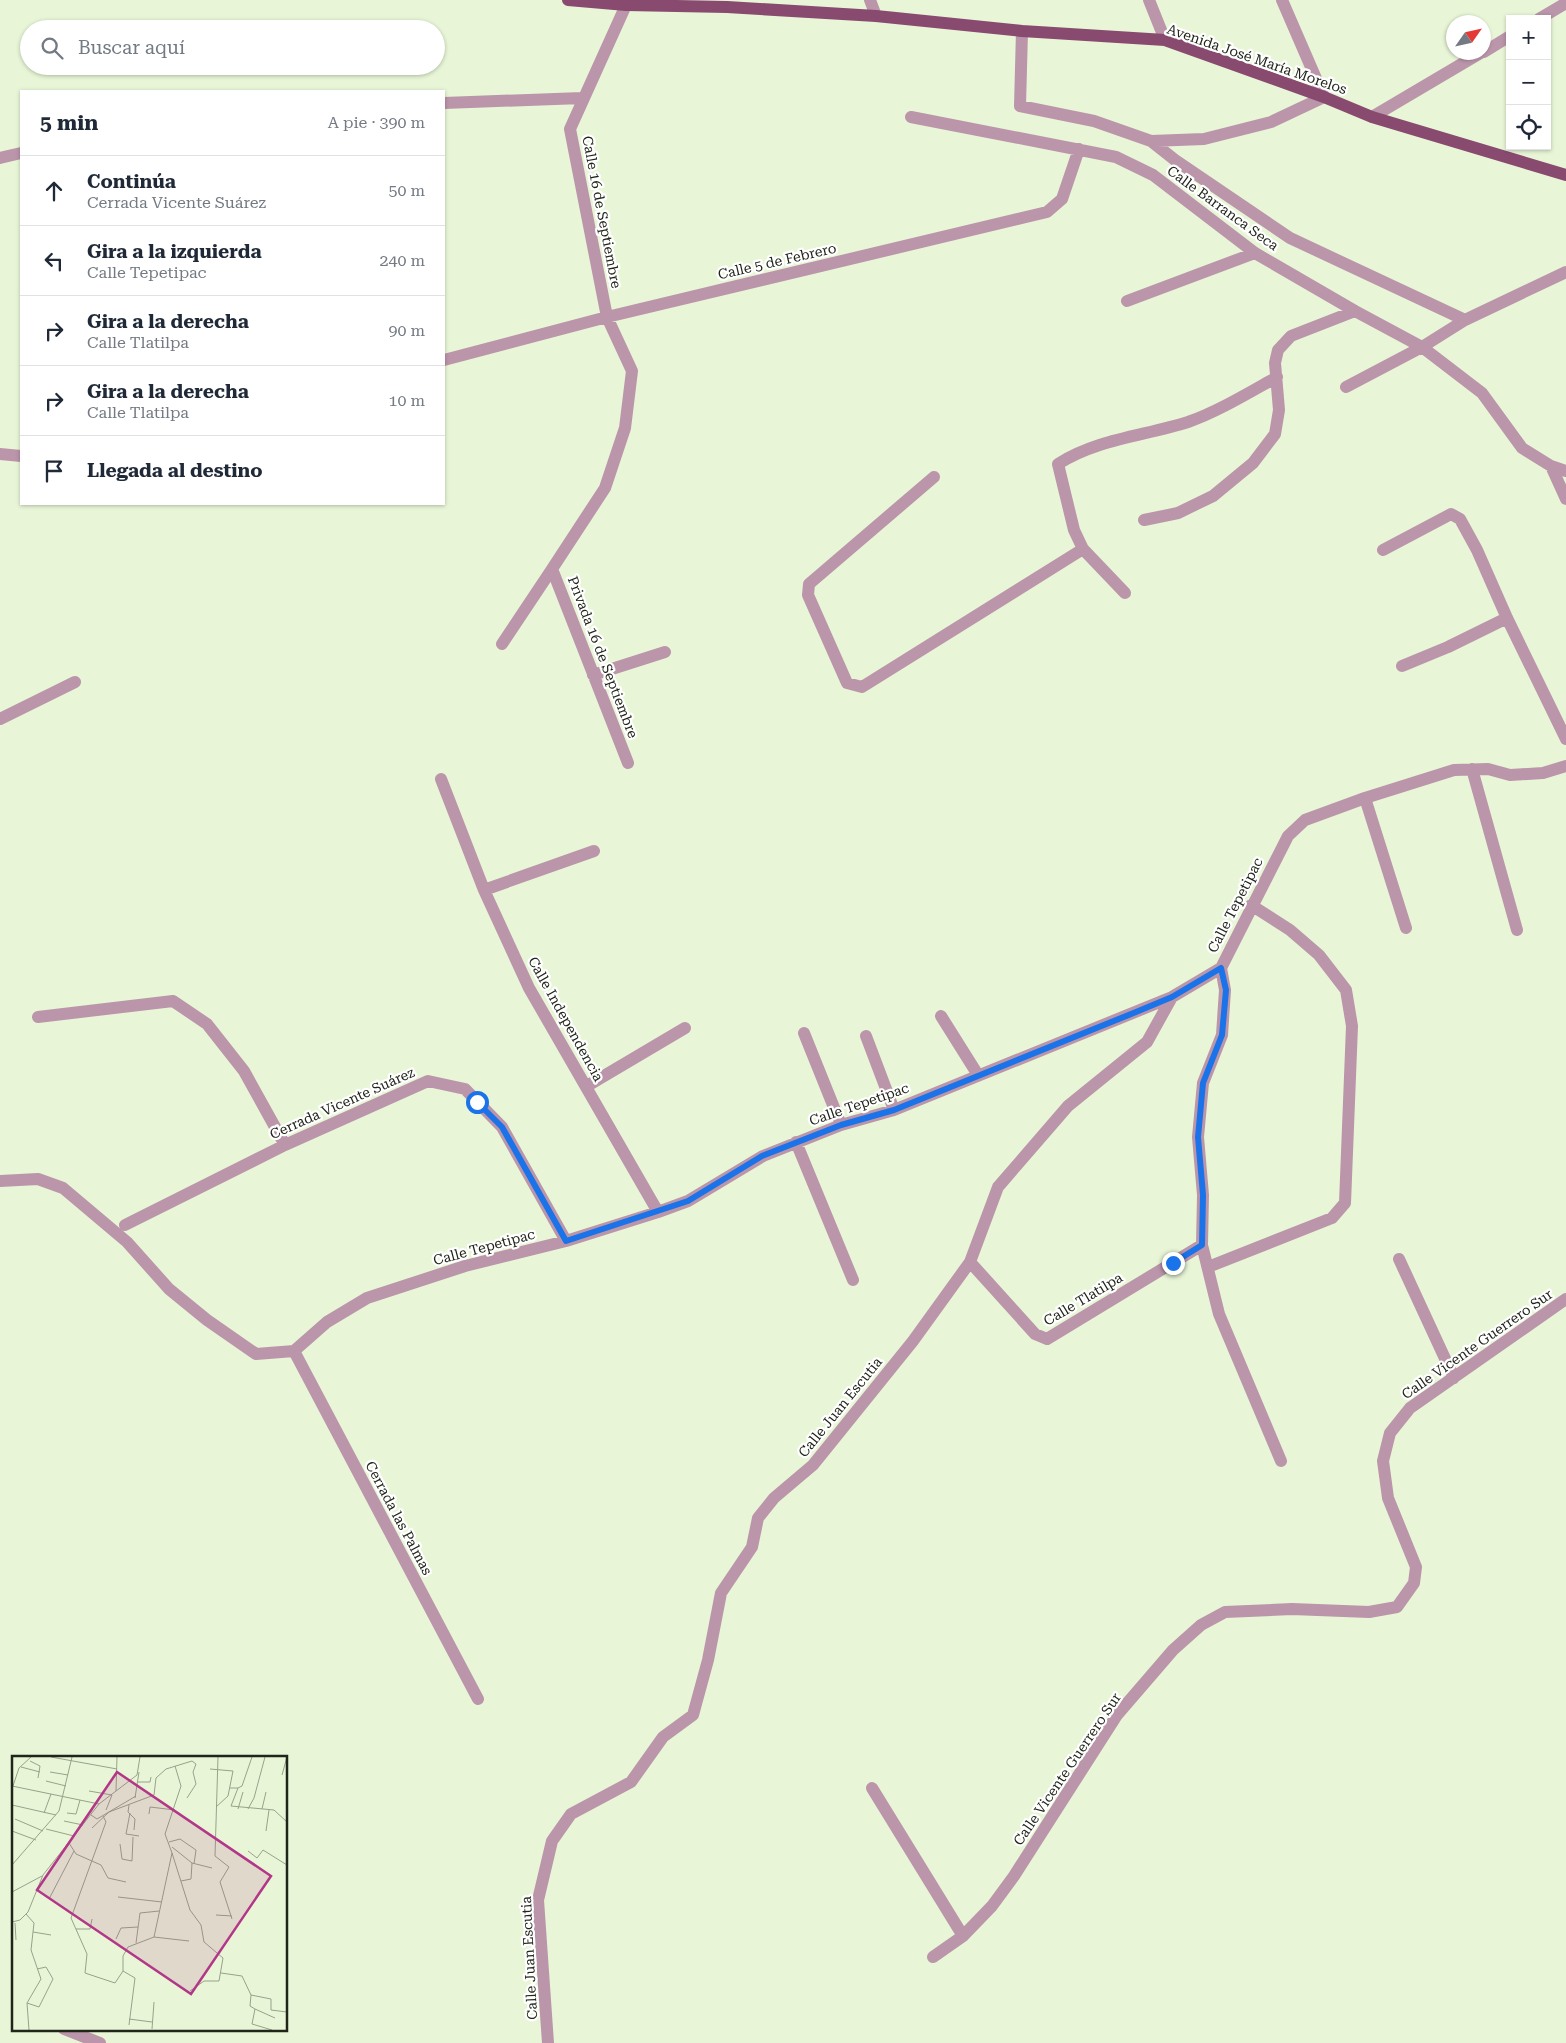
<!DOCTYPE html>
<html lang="es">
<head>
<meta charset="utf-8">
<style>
  body { margin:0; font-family:"Roboto Serif",serif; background:#f2f2f3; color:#1f2937 }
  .controls { position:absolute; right:15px; top:15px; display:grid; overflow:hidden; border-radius:0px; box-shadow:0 1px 4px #0004 }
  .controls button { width:45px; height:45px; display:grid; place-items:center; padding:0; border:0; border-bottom:1px solid #e0e1e3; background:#fff; color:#1f2937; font:25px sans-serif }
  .compass { position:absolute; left:1446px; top:15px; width:45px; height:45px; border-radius:50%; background:#fff; box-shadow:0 1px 4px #0004; rotate:56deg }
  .stop { position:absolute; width:15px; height:15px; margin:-11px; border:4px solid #1a73e8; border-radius:50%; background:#fff }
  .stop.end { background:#1a73e8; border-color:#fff; box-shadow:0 1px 5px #0008 }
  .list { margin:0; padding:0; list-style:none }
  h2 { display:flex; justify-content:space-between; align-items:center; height:65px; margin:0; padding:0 20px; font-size:21px }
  h2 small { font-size:16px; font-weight:400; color:#747a83 }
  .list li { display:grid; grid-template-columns:32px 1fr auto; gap:15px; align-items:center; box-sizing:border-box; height:70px; padding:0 20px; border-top:1px solid #e0e1e3 }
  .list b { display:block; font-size:19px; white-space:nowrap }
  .list p { margin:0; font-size:16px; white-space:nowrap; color:#747a83 }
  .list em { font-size:16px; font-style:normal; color:#747a83 }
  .icon { flex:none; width:28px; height:28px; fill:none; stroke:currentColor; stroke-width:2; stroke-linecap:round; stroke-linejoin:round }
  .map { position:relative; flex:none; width:1566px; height:2043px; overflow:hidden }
  .search { position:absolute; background:#fff; box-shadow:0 1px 4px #0004; left:20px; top:20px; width:425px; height:55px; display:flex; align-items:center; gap:12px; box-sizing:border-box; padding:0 18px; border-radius:28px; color:#747a83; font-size:19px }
  .panel { position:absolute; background:#fff; box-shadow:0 1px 4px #0004; left:20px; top:90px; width:425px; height:415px; border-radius:0px }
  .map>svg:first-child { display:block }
</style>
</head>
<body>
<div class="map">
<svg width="1566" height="2043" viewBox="0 0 1566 2043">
  <rect width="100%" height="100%" fill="#e8f6d7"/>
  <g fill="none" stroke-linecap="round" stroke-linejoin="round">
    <path stroke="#bb95aa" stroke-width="12" d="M870 0 876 16
      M1149 0 1165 40
      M626 5 570 129 607 317 632 371 625 428 605 488 552 569 628 763
      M1539 19 1566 3
      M1022 31 1020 106 1094 121 1151 141 1175 160 1290 238 1465 320
      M1484 52 1510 36
      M444 103 582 98
      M911 117 1116 157 1153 175 1255 253 1355 311 1422 347 1482 393 1522 448 1551 466 1566 471
      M1372 117 1482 52
      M1151 141 1204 139 1271 122 1324 97 1282 0
      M0 158 21 153
      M1127 301 1255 253
      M444 360 607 317 1047 212 1062 199 1079 149
      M1346 387 1422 347 1465 320 1566 272
      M0 454 21 456
      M1551 466 1566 499
      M934 477 809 584 808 595 847 683 862 687 1083 549
      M1144 520 1178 513 1213 496 1253 463 1275 434 1279 410 1275 363 1278 350 1291 336 1355 311
      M1383 550 1451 514 1460 519 1477 550 1507 618 1566 739
      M1125 593 1083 549 1074 530 1058 464C1097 439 1144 436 1188 422 1217 412 1250 392 1277 377
      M502 644 552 569
      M1402 666 1448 647 1507 618
      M593 675 665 652
      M0 719 75 682
      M1472 769 1517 930
      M441 779 484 890 529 988 658 1212
      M1365 798 1406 928
      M484 890 594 851
      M1221 968 1225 990 1222 1035 1203 1083 1198 1137 1203 1195 1202 1245 1219 1314 1281 1461
      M941 1016 978 1075
      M38 1017 173 1001 207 1024 244 1071 285 1145
      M804 1033 841 1125
      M866 1036 894 1110
      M587 1086 685 1028
      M796 1142 853 1280
      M0 1181 38 1179 63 1188 127 1242 169 1289 207 1320 256 1354 294 1351 327 1322 367 1298 465 1266 566 1241 658 1212 688 1201 763 1156 841 1125 894 1110 1172 997 1221 968 1288 836 1305 820 1365 798 1454 770 1488 769 1510 775 1543 773 1566 766
      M125 1225 285 1145 428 1081 465 1089 502 1127 566 1241
      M1399 1259 1454 1378
      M970 1262 1035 1334 1047 1339 1202 1245
      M1208 1267 1332 1218 1345 1203 1352 1026 1346 990 1319 955 1290 930 1251 905
      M294 1351 478 1699
      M872 1788 963 1936
      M933 1957 963 1936 992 1906 1014 1876 1117 1715 1173 1650 1201 1625 1225 1612 1292 1609 1369 1612 1397 1607 1414 1583 1416 1567 1388 1498 1383 1461 1390 1433 1410 1408 1566 1299
      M64 2029 100 2043
      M548 2043 538 1900 552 1841 571 1814 631 1782 663 1737 693 1715 708 1660 721 1593 752 1547 758 1518 774 1498 813 1465 913 1341 970 1262 998 1187 1068 1106 1147 1042 1172 997"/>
    <path stroke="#894a70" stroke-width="12" d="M568 0 626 5 727 7 876 16 1022 31 1165 40 1324 97 1372 117 1566 175"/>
  </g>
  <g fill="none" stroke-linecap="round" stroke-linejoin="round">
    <path stroke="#1a73e8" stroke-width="6" d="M477 1102 502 1127 566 1241 688 1201 762 1156 841 1125 894 1110 1136 1012 1172 997 1221 968 1226 990 1222 1035 1203 1083 1198 1137 1203 1195 1202 1245 1173 1263"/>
  </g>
  <g text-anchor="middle" stroke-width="4.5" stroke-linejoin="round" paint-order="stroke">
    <g font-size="14" fill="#20251a" stroke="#fff">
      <text transform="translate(1257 59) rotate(19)" y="5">Avenida José María Morelos</text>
      <text transform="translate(1223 208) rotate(36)" y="5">Calle Barranca Seca</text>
      <text transform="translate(602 212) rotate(79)" y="5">Calle 16 de Septiembre</text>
      <text transform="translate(777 261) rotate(-13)" y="5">Calle 5 de Febrero</text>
      <text transform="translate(603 657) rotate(69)" y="5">Privada 16 de Septiembre</text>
      <text transform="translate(1235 905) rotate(-63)" y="5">Calle Tepetipac</text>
      <text transform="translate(566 1019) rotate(61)" y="5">Calle Independencia</text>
      <text transform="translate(342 1103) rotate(-24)" y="5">Cerrada Vicente Suárez</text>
      <text transform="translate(859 1104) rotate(-19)" y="5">Calle Tepetipac</text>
      <text transform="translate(484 1247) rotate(-15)" y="5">Calle Tepetipac</text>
      <text transform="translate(1083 1299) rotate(-31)" y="5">Calle Tlatilpa</text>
      <text transform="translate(1477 1344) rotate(-35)" y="5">Calle Vicente Guerrero Sur</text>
      <text transform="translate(840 1407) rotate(-51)" y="5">Calle Juan Escutia</text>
      <text transform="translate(399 1518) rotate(62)" y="5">Cerrada las Palmas</text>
      <text transform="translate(1067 1769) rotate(-56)" y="5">Calle Vicente Guerrero Sur</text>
      <text transform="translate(529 1958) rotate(-93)" y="5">Calle Juan Escutia</text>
    </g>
  </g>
  <g transform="translate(12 1756)">
    <rect width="275" height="275" fill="#e8f6d7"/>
    <path fill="none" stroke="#98a28b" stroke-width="1" d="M39 1 105 13M206 1 203 100 217 111 208 126 220 163M18 5 28 10 26 22M9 11 28 16M198 13 221 15 216 40 204 51M38 16 56 19M270 19 275 1M34 25 54 30M126 26H138L139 21M0 30 87 48M218 32H226L219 50 262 54 275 66M226 32 230 30 240 1M0 33 7 12 19 1M77 35 100 39 94 54M104 35 105 1M123 42 127 16M175 42 184 28 181 16M0 49 44 59M117 49 116 56 123 63 122 74M226 53 231 36M236 53 242 42 253 1M250 53 254 36M32 57 39 38M55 57 64 58 68 44M118 57 114 78 127 80M137 58 138 51 163 54M79 59 85 63 124 40M91 60 94 66 59 162 75 198 73 217 103 227 111 215M3 63 31 75M52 65 71 69M80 72 97 56 142 39 144 22 154 13 180 5 184 8 181 16M34 73 62 80M0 75 24 84M254 75 257 54M157 86 168 83 184 94 182 108M57 87 64 98 89 109 96 122 114 126M108 88 110 103 120 105 121 81M160 91 180 107 200 112M236 95 245 102 251 94 275 109M160 97 178 154 189 169 192 186 211 202 207 225H192L178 235M0 109 47 55 60 1M169 125 179 123 180 107M0 136 30 120M106 141 150 146M37 143 62 95M14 158 22 167 19 194 29 223 15 247 17 274M204 159 220 160M0 166 8 164 16 156 31 119 87 48 125 19 128 1M3 167 4 184M64 173H78L80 163M21 176 39 179M142 181 160 97 153 78 169 30 163 10M142 181 177 185M104 183 109 172 126 171M124 187 128 157 147 155M111 215 123 222 117 269M111 215V200L116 191 142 181M209 217 230 220 239 239 259 243V254L275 256M239 239 238 250 243 253 240 268 260 274M15 247 27 251 41 223 34 211 25 213M243 253 263 262M117 263 140 266M140 273 142 246"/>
    <path fill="#b33788" fill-opacity="0.15" stroke="#b33788" stroke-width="2.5" d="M105 16 259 120 179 238 25 134Z"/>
    <rect width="275" height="275" fill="none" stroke="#20251a" stroke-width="2.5"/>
  </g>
</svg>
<div class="controls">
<button>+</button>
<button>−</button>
<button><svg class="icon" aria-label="locate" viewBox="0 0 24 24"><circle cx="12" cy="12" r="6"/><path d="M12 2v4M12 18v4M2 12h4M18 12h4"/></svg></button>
</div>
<svg class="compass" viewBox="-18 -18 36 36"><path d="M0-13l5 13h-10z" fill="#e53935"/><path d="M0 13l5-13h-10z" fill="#747a83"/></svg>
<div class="stop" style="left:477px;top:1102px"></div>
<div class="stop end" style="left:1173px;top:1263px"></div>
<div class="search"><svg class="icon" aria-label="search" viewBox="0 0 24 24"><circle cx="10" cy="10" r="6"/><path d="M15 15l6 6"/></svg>Buscar aquí</div>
<section class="panel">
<h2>5 min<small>A pie · 390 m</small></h2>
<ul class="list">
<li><svg class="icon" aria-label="ahead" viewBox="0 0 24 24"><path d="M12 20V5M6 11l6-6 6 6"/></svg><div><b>Continúa</b><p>Cerrada Vicente Suárez</p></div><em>50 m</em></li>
<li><svg class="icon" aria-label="left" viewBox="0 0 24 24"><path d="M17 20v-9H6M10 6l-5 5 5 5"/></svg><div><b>Gira a la izquierda</b><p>Calle Tepetipac</p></div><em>240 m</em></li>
<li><svg class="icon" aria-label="right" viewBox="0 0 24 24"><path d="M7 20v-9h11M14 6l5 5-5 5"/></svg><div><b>Gira a la derecha</b><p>Calle Tlatilpa</p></div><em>90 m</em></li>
<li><svg class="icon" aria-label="right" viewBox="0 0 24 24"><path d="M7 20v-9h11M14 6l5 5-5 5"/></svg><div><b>Gira a la derecha</b><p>Calle Tlatilpa</p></div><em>10 m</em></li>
<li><svg class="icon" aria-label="arrive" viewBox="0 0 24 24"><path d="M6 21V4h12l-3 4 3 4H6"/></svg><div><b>Llegada al destino</b></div></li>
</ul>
</section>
</div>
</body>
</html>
